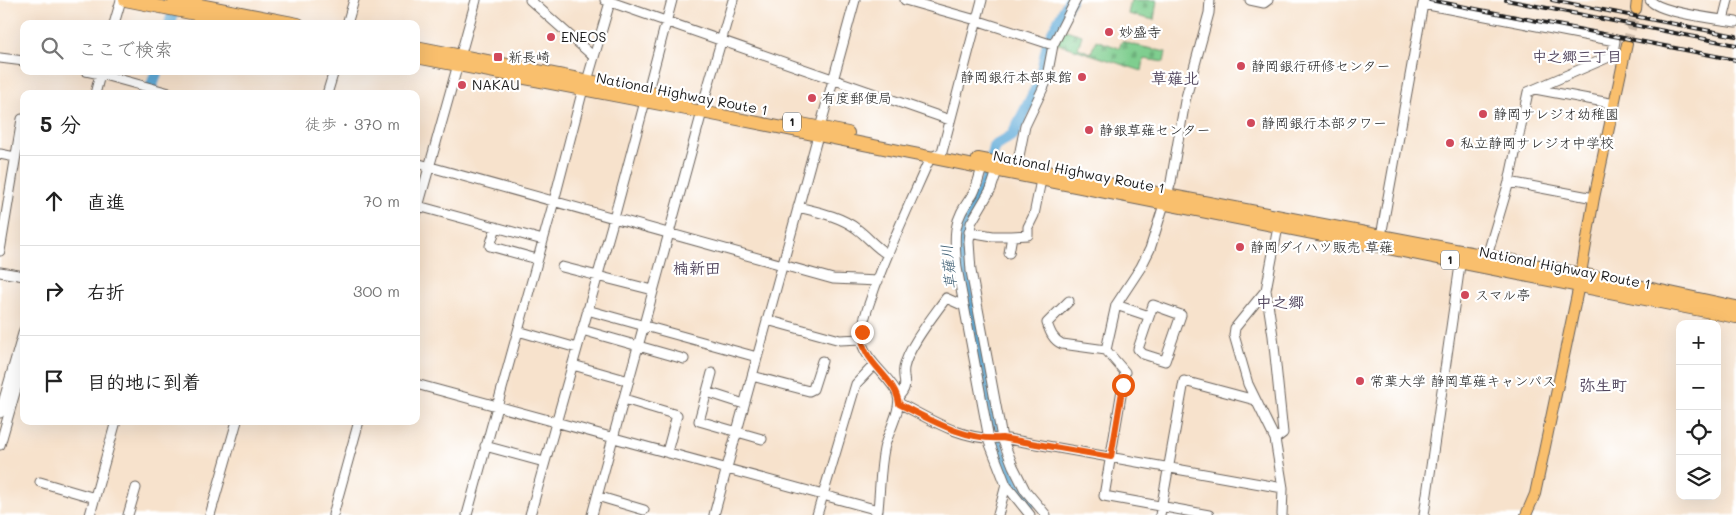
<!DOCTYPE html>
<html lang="ja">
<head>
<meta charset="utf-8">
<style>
  body { margin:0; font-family:Mali,"Klee One",sans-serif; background:#f6f6f6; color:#222 }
  .controls { position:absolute; right:15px; bottom:15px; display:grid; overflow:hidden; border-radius:10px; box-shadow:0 5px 20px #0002 }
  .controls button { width:45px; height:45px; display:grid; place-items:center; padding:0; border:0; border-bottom:1px solid #e0e0e0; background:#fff; color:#222; font:25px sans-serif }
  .stop { position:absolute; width:15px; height:15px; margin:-11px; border:4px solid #ea580c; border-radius:50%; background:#fff }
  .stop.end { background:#ea580c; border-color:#fff; box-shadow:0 1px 5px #0008 }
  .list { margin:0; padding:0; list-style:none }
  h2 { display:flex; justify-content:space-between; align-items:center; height:65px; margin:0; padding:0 20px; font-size:21px }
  h2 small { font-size:16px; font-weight:400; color:#767676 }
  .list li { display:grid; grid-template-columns:32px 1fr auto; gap:15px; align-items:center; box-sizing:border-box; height:90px; padding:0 20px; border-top:1px solid #e0e0e0 }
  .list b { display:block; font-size:19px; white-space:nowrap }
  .list em { font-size:16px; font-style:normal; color:#767676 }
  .icon { flex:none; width:28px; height:28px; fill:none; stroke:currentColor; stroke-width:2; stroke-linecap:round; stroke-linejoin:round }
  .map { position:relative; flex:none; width:1736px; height:515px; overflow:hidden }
  .search { position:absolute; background:#fff; box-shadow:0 5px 20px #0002; left:20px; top:20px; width:400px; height:55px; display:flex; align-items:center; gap:12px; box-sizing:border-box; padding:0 18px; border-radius:10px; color:#767676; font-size:19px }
  .panel { position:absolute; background:#fff; box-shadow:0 5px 20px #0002; left:20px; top:90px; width:400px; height:335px; border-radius:10px }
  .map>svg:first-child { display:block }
</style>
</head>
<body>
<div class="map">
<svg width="1736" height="515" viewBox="0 0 1736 515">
  <defs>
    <pattern id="cemetery-stones" width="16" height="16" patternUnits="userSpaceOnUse" patternTransform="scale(1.25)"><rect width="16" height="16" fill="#7fce8f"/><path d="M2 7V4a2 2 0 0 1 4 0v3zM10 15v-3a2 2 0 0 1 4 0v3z" fill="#6db07b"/></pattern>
  </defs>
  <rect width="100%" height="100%" fill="#fff"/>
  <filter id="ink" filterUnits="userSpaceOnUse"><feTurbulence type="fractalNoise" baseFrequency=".02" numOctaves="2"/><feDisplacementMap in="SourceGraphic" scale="10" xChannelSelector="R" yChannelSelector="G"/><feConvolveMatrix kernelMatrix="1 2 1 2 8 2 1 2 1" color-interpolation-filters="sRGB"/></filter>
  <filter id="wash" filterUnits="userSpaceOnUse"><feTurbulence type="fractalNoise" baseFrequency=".0096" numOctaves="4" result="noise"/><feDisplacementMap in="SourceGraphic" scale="20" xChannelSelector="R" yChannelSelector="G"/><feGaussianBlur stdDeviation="1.12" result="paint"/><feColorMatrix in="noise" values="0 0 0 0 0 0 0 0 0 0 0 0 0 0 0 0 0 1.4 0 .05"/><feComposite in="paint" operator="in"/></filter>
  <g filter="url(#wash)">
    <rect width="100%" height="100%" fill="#f7e2cc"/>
    <path fill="url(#cemetery-stones)" stroke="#4e7556" d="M1131 0H1157L1154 20 1128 14Z
      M1062 29 1082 35 1078 48 1091 53 1096 40 1119 48 1122 41 1134 45 1166 52 1164 62 1144 59 1142 71 1056 43Z"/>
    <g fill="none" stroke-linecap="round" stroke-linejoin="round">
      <path stroke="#60abd8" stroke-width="12" d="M170 24 172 17
        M149 94 157 71
        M1030 503 1013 482 998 447 992 420 964 272 962 255V235L964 225 968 213 980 194 987 179 994 147 1013 135 1039 83 1049 39 1070 0"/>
    </g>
  </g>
  <g filter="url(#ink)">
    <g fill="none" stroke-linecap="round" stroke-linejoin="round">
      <path stroke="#cbbaa9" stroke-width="10" stroke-dasharray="10 5" stroke-linecap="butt" d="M1627 44 1636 9"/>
      <g stroke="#69615a" stroke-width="11">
        <path id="minor" d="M530 0 594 57
          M605 0 950 120
          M905 0 976 20 1053 45
          M1250 0 1264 3 1268 0
          M1650 0C1659 13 1718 19 1736 22
          M1723 20 1728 0
          M114 24 121 0
          M347 24 354 0
          M0 58 24 61
          M86 71 100 74 173 94
          M587 81 610 2
          M1535 89 1615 104
          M95 94 101 71
          M327 94 334 71
          M703 104 733 0
          M0 154 15 157
          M416 163 833 279 878 281
          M1017 166 1025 126 1046 82 1053 45 1076 0
          M982 168C979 177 977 187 973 194 965 206 958 215 956 229 954 242 956 256 957 268L989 439
          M997 171 991 189 971 223 969 242 971 271 1002 438 1013 466 1025 490 1046 515
          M1509 182 1594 198
          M418 206 543 240
          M798 207C818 212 840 216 857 229 868 237 875 247 887 254
          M416 214 476 0
          M496 227 490 246 537 259
          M1278 227 1266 290 1235 328 1234 335 1248 384 1275 439 1283 488 1282 515
          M969 232 993 236H1012
          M1381 236 1423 4 1615 41 1612 56
          M0 251 22 119
          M1009 253 1012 236 1028 235V227L1034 215 1041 180
          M1487 256 1509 182 1528 92 1616 54
          M562 267 653 290
          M0 272 24 276
          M1266 290 1273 336 1283 433 1275 439
          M1069 301 1047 323C1050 332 1053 340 1062 344L1106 350
          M1116 305 1149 316
          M1153 305 1181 315 1165 361 1143 354 1138 349Z
          M587 310 757 357
          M767 320 840 340 861 339
          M582 330 684 359
          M518 331 577 348
          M573 365 629 381
          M712 373 699 421 762 439
          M752 376 809 391 813 389 822 361
          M416 384 878 510
          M707 392 744 404
          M898 397C910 385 902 381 904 368 908 347 934 315 946 298L964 306
          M624 399 677 415 667 452
          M899 403C931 420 965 442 1002 438L1283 488
          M0 413 24 330
          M988 439 1006 485 998 515
          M0 445 24 361
          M485 446 544 462
          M40 482 95 498
          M1006 485 1030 515
          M597 496 644 510
          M90 515 116 421
          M128 515 136 488
          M210 515 237 421
          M333 515 359 421
          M467 515 554 201 583 89
          M530 515 614 218 672 0
          M592 515 702 112
          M714 515 855 0
          M817 515 856 384 874 365
          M876 515 878 510C880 490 880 469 884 449 887 434 902 410 898 395 892 378 863 360 861 338 861 323 870 302 875 287 891 243 911 201 930 158L942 152 982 0
          M1160 515 1184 381 1255 400
          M1209 515 1104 496 1125 372 1106 350 1116 305 1141 267 1150 249 1171 182 1185 101 1209 13 1210 0
          M1424 515 1461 258"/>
      </g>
      <g stroke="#69615a" stroke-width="12">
        <path id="major" d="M1636 9 1637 0
          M1526 515 1535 494 1579 285 1594 198 1627 44"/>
      </g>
      <g stroke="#69615a" stroke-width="14">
        <path id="highway" d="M125 0 246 24
          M174 0 298 24
          M416 47 686 100
          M416 57 702 112 1736 317
          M791 122 848 133
          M978 159 1581 274 1736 307"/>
      </g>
      <use href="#minor" stroke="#fff" stroke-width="9"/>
      <use href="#major" stroke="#f9bf6d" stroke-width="10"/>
      <use href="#highway" stroke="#f9bf6d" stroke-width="12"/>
      <g stroke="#1c1c1c" stroke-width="4">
        <path id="rail" d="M1430 0 1736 60
          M1506 0 1736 45
          M1552 0 1736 36"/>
      </g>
      <use href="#rail" stroke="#fff" stroke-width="2" stroke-dasharray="5.5" stroke-linecap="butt"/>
    </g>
  </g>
  <g fill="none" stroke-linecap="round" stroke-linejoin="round" filter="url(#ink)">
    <path stroke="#ea580c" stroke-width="6" d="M862 332C859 362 896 376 899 404 931 420 965 441 1002 438L1111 457 1123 385"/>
  </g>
  <g fill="#d1495b" stroke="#fff" stroke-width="2">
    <circle cx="1109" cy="32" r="5"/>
    <circle cx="551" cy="37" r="5"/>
    <rect x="493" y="52" width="10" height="10" rx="2.5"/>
    <circle cx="1241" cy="66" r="5"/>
    <circle cx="1082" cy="77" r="5"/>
    <circle cx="462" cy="85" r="5"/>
    <circle cx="812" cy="98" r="5"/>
    <circle cx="1483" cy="114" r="5"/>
    <circle cx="1251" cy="123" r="5"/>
    <circle cx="1089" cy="130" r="5"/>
    <circle cx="1450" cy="143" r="5"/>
    <circle cx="1240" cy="247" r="5"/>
    <circle cx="1465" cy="295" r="5"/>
    <circle cx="1360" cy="381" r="5"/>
  </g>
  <g text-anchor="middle" stroke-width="4.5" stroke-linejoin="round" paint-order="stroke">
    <g fill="#fff" stroke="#606060" stroke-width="1">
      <rect x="783" y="112.5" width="18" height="19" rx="4"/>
      <rect x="1441" y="250.5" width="18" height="19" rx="4"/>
    </g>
    <g font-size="12" font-weight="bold" fill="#1c1c1c">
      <text x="792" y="126">1</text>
      <text x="1450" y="264">1</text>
    </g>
    <g font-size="14" fill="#1c1c1c" stroke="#fff" text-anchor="start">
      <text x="1119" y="37">妙盛寺</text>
      <text x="561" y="42">ENEOS</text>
      <text x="508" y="62">新長崎</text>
      <text x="1251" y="71">静岡銀行研修センター</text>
      <text x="1072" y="82" text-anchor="end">静岡銀行本部東館</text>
      <text x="472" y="90">NAKAU</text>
      <text x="822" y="103">有度郵便局</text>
      <text x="1493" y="119">静岡サレジオ幼稚園</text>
      <text x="1261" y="128">静岡銀行本部タワー</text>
      <text x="1099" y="135">静銀草薙センター</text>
      <text x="1460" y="148">私立静岡サレジオ中学校</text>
      <text x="1250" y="252">静岡ダイハツ販売 草薙</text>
      <text x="1475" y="300">スマル亭</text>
      <text x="1370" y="386">常葉大学 静岡草薙キャンパス</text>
    </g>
    <g font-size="14" fill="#1c1c1c" stroke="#fff">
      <text transform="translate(682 94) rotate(11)" y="5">National Highway Route 1</text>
      <text transform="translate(1079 172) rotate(11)" y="5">National Highway Route 1</text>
      <text transform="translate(1565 268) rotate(11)" y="5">National Highway Route 1</text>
    </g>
    <g font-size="15" font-weight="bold" fill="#52465e" stroke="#fff">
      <text x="1577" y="62">中之郷三丁目</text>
    </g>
    <g font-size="15" font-style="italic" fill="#3b5c71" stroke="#fff">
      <text transform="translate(949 267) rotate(-96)" y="5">草薙川</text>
    </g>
    <g font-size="16" font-weight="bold" fill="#52465e" stroke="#fff">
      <text x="1175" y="84">草薙北</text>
      <text x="697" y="274">楠新田</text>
      <text x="1280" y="308">中之郷</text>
      <text x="1603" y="391">弥生町</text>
    </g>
  </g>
</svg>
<div class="controls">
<button>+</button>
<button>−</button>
<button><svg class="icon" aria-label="locate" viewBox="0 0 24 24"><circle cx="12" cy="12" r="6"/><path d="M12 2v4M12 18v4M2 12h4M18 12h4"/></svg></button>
<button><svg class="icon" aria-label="layers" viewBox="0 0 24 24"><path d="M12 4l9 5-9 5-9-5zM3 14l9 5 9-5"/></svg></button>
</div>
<div class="stop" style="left:1123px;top:385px"></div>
<div class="stop end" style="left:862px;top:332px"></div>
<div class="search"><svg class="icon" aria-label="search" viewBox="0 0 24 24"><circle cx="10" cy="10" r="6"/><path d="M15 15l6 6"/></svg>ここで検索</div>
<section class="panel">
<h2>5 分<small>徒歩 · 370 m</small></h2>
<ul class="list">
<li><svg class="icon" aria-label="ahead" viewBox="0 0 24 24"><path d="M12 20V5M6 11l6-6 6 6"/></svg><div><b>直進</b></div><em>70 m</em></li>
<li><svg class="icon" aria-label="right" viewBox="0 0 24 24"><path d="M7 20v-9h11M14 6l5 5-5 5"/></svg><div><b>右折</b></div><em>300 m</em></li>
<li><svg class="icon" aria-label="arrive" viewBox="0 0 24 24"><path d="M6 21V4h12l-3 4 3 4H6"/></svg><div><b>目的地に到着</b></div></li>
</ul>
</section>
</div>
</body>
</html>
